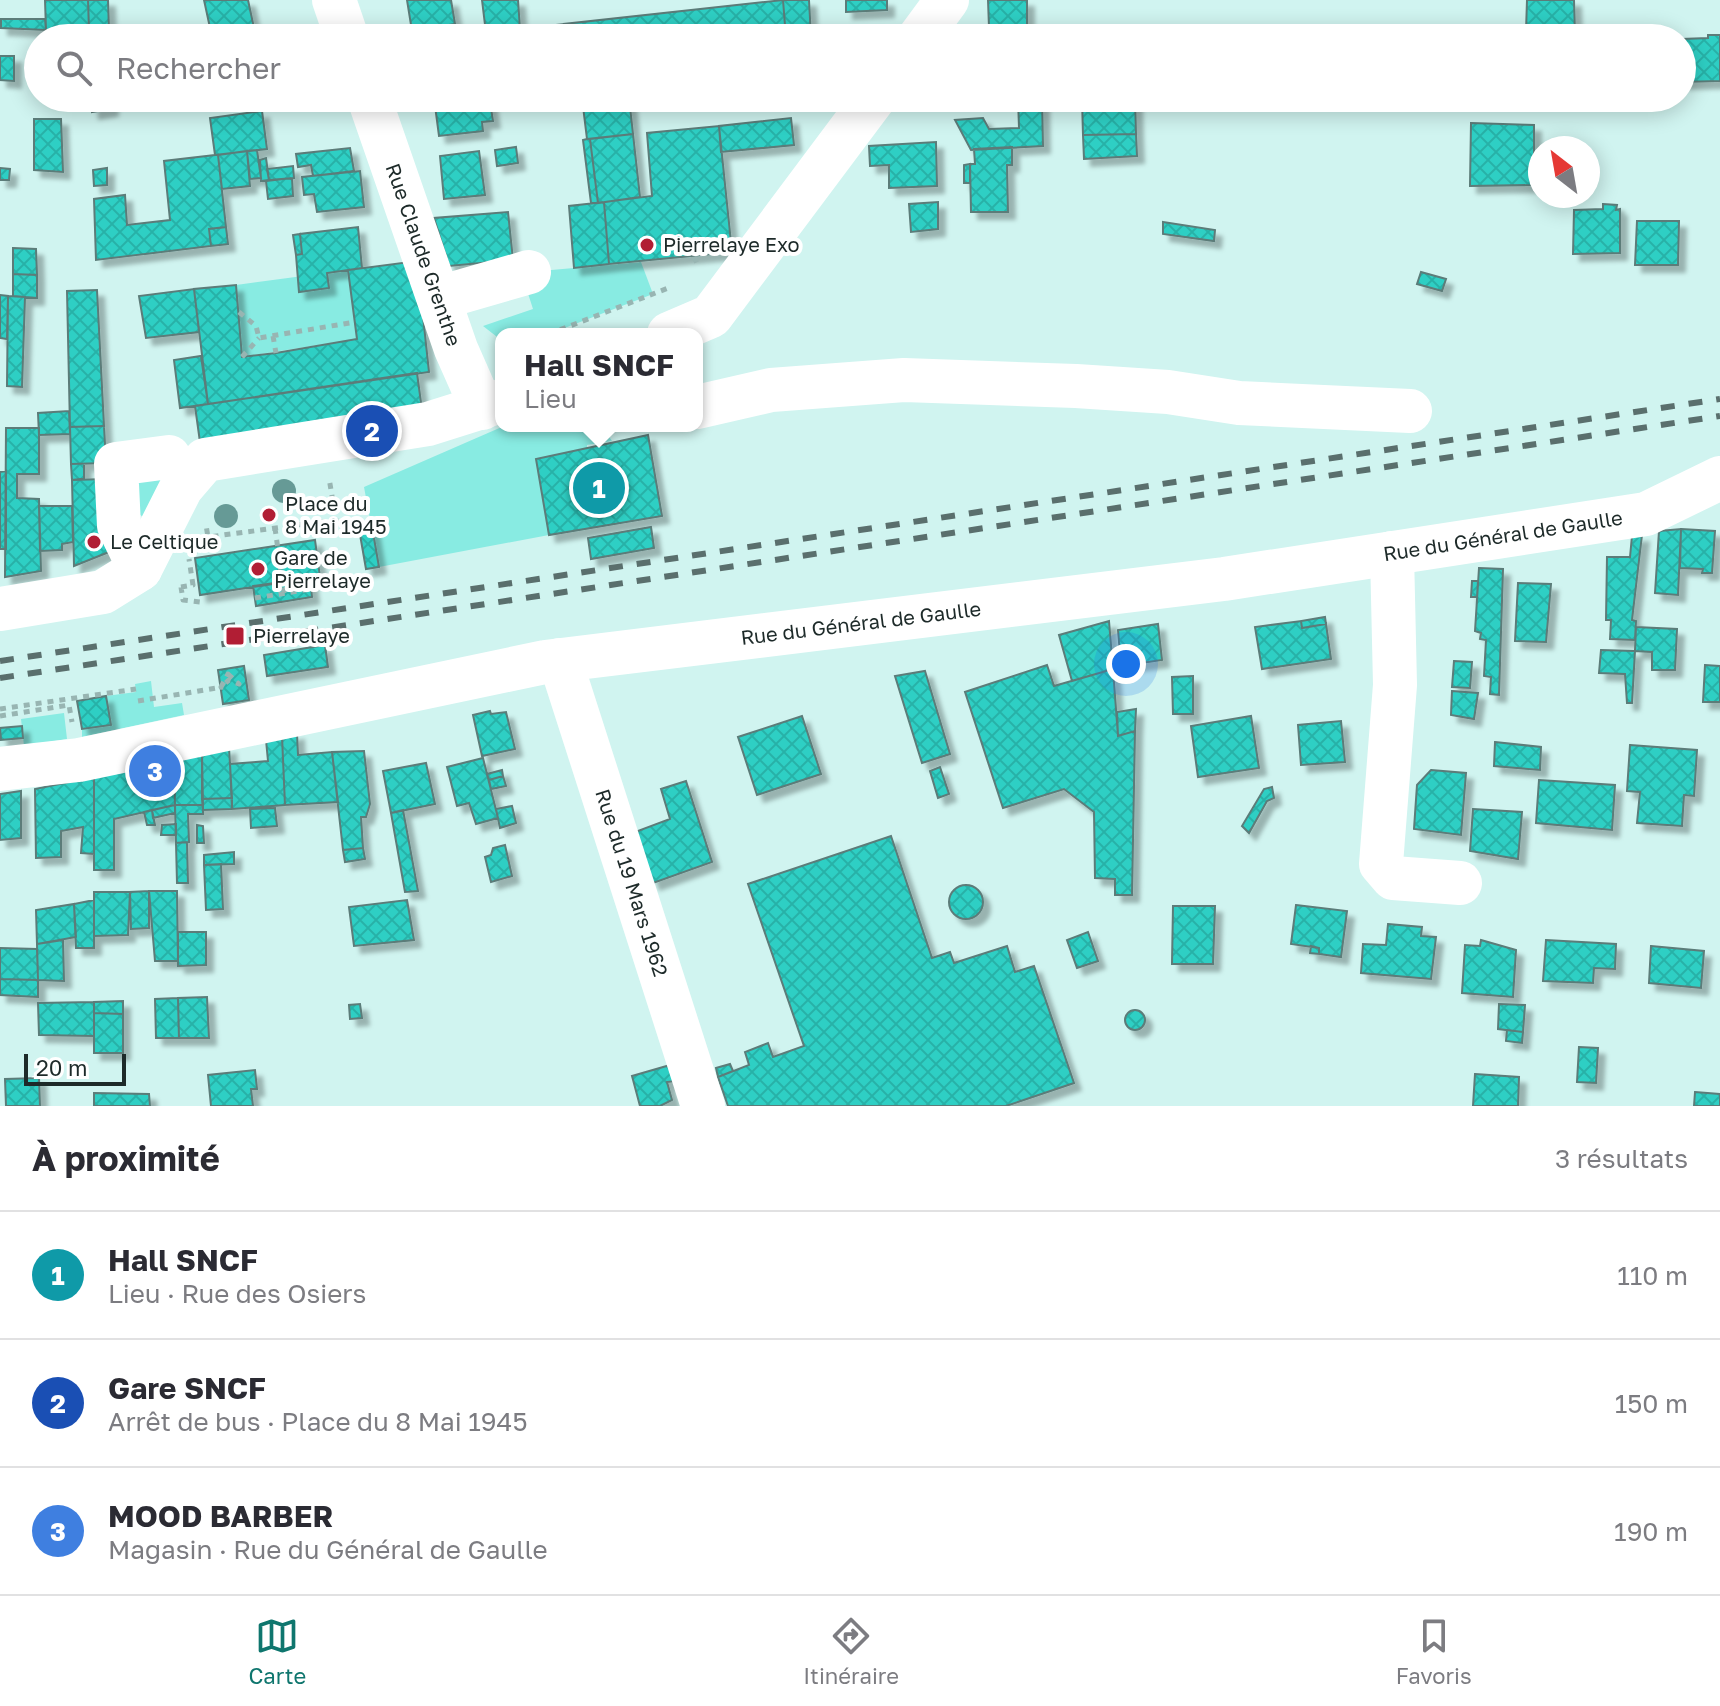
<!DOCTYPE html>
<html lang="fr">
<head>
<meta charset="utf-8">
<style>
  body { margin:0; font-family:"Golos Text",sans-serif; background:#f2f2f3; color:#2b2b33 }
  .compass { position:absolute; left:1528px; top:136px; width:72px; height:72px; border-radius:50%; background:#fff; box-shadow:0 4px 20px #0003; rotate:329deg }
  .scale { position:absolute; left:24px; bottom:20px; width:102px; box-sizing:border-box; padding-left:8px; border:4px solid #1d2a29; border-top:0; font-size:22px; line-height:28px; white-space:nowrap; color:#1d2a29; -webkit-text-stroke:6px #fff; paint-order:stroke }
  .you { position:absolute; left:1126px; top:664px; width:28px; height:28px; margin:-20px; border:6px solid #fff; border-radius:50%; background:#1a73e8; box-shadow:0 0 0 12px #1a73e833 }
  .badge { display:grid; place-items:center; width:52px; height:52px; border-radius:50%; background:#0f766e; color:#fff; font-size:26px; font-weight:700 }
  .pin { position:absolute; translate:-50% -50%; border:4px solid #fff; box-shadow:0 2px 8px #0006 }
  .popup { position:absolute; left:495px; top:328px; width:208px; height:104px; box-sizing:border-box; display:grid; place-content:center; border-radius:16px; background:#fff; filter:drop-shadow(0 2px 6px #0005); font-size:26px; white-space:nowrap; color:#7c7c81 }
  .popup b { font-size:30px; color:#2b2b33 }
  .popup::after { content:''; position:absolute; left:50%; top:100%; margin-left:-16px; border:16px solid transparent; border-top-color:#fff }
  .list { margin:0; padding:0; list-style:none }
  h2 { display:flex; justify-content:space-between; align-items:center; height:104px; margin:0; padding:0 32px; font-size:34px }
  h2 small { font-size:26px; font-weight:400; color:#7c7c81 }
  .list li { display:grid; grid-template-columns:52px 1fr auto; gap:24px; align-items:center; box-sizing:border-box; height:128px; padding:0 32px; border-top:2px solid #e1e1e2 }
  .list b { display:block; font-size:30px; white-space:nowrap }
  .list p { margin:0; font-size:26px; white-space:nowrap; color:#7c7c81 }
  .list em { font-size:26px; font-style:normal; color:#7c7c81 }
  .icon { flex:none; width:44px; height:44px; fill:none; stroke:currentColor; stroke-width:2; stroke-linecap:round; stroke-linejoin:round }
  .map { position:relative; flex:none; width:1720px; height:1106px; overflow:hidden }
  .search { position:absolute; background:#fff; box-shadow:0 4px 20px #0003; left:24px; right:24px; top:24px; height:88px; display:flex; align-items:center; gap:20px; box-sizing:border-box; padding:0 28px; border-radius:44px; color:#7c7c81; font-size:30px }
  .sheet { height:488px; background:#fff }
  nav { display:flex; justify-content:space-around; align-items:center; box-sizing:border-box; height:112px; border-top:2px solid #e1e1e2; background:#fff; font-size:22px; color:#7c7c81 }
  nav a { display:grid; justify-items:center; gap:4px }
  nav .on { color:#0f766e }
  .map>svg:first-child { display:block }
</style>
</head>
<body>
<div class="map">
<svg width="1720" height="1106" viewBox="0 0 1720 1106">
  <defs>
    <pattern id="building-cross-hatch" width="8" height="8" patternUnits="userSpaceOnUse" patternTransform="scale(2)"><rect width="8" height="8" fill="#2dcfc4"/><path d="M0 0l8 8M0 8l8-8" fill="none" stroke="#28b2a8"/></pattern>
    <filter id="shadow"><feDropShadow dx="7" dy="7" stdDeviation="2" flood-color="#0004"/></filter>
  </defs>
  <rect width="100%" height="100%" fill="#d0f4f0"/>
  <path fill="#88ebe2" d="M641 262 653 294 549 334H501V340L483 326 533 309 523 278 529 272Z
    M348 270 357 339 242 357 236 285Z
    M504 426H602L612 441 587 445V451L536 459 549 535 379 567 364 487Z
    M168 470 146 519 136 512 123 485Z
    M151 681 154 707 182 703 184 715 82 737V729L111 725 106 696 136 692 135 684Z
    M64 713 67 739 24 746 21 719Z"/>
  <path fill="url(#building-cross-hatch)" stroke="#5c7c79" stroke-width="2" filter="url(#shadow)" d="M45 0H88L89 30H46Z
    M88 0H108L109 30H89Z
    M204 0H248L254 28 212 37Z
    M407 0H451L455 24 412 31Z
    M482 0H518L520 29 486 33Z
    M783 0H809L811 37 786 38Z
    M783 0 786 38H566L564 24Z
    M846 0H887V10L846 12Z
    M988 0H1027V26L989 27Z
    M1527 0H1574L1575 34 1526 31Z
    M1 19H45L46 30 1 28Z
    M564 24 566 38H521L520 29Z
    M1040 25V38L1007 33V27Z
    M994 27V36L951 38 950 29Z
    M852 35H894L892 38Z
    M1708 35H1720V81L1682 82V39L1708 38Z
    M0 56H14V81L0 80Z
    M91 98H111V109L92 112Z
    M434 98H479L480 102H490L493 121 482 122 483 131 439 136Z
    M582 98H629L633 134 587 139Z
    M1018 98H1042L1043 146 971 150 955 120 983 118 989 129 1019 128Z
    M1135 98 1136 134 1083 135 1082 99Z
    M262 111 267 149 215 155 210 118Z
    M791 118 794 145 721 152 719 126Z
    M34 119H61L63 172 34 170Z
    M1471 123 1534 125V185L1470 186Z
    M719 126 732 252 609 264 604 202 652 196 647 133Z
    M633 134 640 197 598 203 590 139Z
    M1136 134 1137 156 1084 159 1083 135Z
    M587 139H590L598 203H591L583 140Z
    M936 142 937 186 889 188V165L870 166 869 146Z
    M516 147 518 163 497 166 495 150Z
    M1012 147V165H1007L1008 212H971L970 164H975L974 149Z
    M350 148 354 171 313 176 311 165 298 167 296 154Z
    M257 150 261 178 250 179 247 151Z
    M247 151 250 186 222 189 218 155Z
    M479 151 485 195 444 199 440 156Z
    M215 155H218L226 227 209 229 211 246 96 260 94 199 125 195 127 225 170 220 164 161Z
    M266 158 269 180 261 181 260 160Z
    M970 164V183H964V165Z
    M293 166 294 178 269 180 267 169Z
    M0 168 10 169 9 180H0Z
    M107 168V185L94 186 93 170Z
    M360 171 364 207 317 212 314 194 304 195 302 177Z
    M292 178 293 196 268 199 266 181Z
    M604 202 609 264 574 268 569 206Z
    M938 202V229L911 232 909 204Z
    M1603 204 1617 205 1616 210 1620 209V253L1573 254 1574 210 1603 209Z
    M508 212 513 260 449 266 434 218Z
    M1637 221H1679L1678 265H1635Z
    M1163 222 1215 230 1214 241 1163 234Z
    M226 227 228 244 211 246 209 229Z
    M358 227 362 268 327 273 329 288 299 292 296 255 302 254 300 234Z
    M300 234 302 254 296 255 293 235Z
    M13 248 36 249 37 275 13 274Z
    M417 261 429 372 208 404 194 289 236 285 242 357 276 353 357 339 348 270Z
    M1421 272 1446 279 1442 291 1417 284Z
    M13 274 37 275V298L13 296Z
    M194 289 199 332 146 338 139 296Z
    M97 290 104 426 70 427 67 291Z
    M0 295 8 296 7 339 0 338Z
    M8 296 25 297 22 387 7 386Z
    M201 356 208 404 180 408 174 360Z
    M417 373 422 410 200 442 195 406Z
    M69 411 70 434 39 435 38 413Z
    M104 426 106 463 71 464 70 427Z
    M6 428H39V474H17V498L39 499 41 571 5 577Z
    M648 435 662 516 549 535 536 459Z
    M71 464H84V479L72 480Z
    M6 471V549H0V472Z
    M106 479 109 552 74 566 72 480Z
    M39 506H72L73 542 62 544V550L40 551Z
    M371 521 379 567 366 569 358 523Z
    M651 527 654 548 591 559 588 538Z
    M1681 529 1678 595 1655 593 1659 531Z
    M1681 529 1715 531 1712 573H1702L1703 569 1680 568Z
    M1642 535 1632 620 1636 621 1635 640 1610 639 1611 620H1606L1607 557H1630L1632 536Z
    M315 540 320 577 200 595 195 558Z
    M1479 568 1503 569 1499 695 1490 694 1491 677 1484 676 1486 640 1480 639 1481 633 1475 631Z
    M310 578 312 597 256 606 253 586Z
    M1472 581H1478L1477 597H1471Z
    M1518 583 1551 584 1546 642 1515 641Z
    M1325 617 1326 624 1302 628 1301 621Z
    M1109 621 1113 669 1072 681 1059 635Z
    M1301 621 1302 628 1326 624 1331 659 1262 669 1255 627Z
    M1158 624 1162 660 1121 666 1118 630Z
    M1636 627 1677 629 1675 670H1652V652L1635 651Z
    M325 645 328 667 267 676 264 655Z
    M1601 650 1635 651 1632 703H1627L1625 674 1599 673Z
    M1454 661 1472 662 1470 688 1452 687Z
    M1047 665 1054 686 1113 669 1118 736 1135 731 1132 895H1115V879L1095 878 1094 812 1064 789 1003 808 965 692Z
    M1705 665 1720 666V702H1703Z
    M244 666 249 700 223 704 218 670Z
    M925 671 950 754 922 763 895 676Z
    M1193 676V714H1173L1172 677Z
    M1452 691 1478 693 1474 719 1451 715Z
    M106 696 111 725 82 729 77 701Z
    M1136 709 1135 731 1118 736 1117 712Z
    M490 711 491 714 506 712 515 749 482 756 473 715Z
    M802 716 821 774 757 795 738 737Z
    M1251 716 1259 768 1198 777 1191 726Z
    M1341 721 1345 762 1301 765 1298 725Z
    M22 726 23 738 1 740 0 728Z
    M297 733 298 755 332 752 338 802 285 805 282 736Z
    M282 736 285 805 232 809 230 764 268 761 266 740Z
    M1495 742 1541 747 1540 770 1494 766Z
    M1630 745 1697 750 1694 796 1684 795 1682 826 1637 823 1640 792 1627 791Z
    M229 747 232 798 202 799V754Z
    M364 751 370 804 366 817H361L363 848 343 850 332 752Z
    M202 754 203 805H175L174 759Z
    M483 758 498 818 476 824 469 803 457 806 447 767Z
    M174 759 175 805 114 819V870H94V777Z
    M426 763 435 804 391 813 383 771Z
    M940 767 949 794 938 798 930 771Z
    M502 770 503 776 489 780 487 774Z
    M1431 770 1466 773 1461 835 1414 829 1417 785Z
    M503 776 506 786 491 789 489 780Z
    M94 777V854L81 853 83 827 61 831V857L36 858 35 789Z
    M1539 780 1615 785 1612 830 1536 823Z
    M686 781 712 862 653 883 635 832 670 819 661 789Z
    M1272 787 1274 798 1267 801 1249 833 1242 826 1264 789Z
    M21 791V838L0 840V794Z
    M232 798V809L203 810 202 799Z
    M175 805H203V814H188L189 842 176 843Z
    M175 805V813L153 818 152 810Z
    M512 806 516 823 500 828 496 809Z
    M275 808 277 826 251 828 250 809Z
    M1473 809 1522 812 1518 859 1470 851Z
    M152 810 155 825H147L144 812Z
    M403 810 418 891 405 892 391 813Z
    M176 824V835H161L162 825Z
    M197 825 203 826 204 843H197Z
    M891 836 932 958 950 952 954 963 1007 946 1015 972 1034 966 1074 1083 1006 1106H728L718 1077 749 1065 745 1052 768 1043 773 1057 804 1046 748 884Z
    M187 842 188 883H177L176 843Z
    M505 845 512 876 491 882 485 857 491 855 493 848Z
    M363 848 365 859 345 862 343 850Z
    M234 852V864L204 865V855Z
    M221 864 223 909 206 910 204 865Z
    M949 902a17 17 0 1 1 34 0a17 17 0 1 1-34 0Z
    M149 891V928L131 929 130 892Z
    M149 891H177L178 961H155Z
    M94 892H130L128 935 94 936Z
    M94 900V948H76L74 904Z
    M407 900 414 940 354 946 349 907Z
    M74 904 76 937 37 944 36 910Z
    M1296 905 1347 911 1341 957 1319 954V948L1291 944Z
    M1173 906H1215L1213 964H1172Z
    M1388 924 1422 927 1421 936 1436 937 1431 979 1361 973 1363 944 1386 945Z
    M178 932H206V965L178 966Z
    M1088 932 1098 961 1077 968 1067 940Z
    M63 940 64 981 38 980 37 944Z
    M1481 940 1516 950 1513 997 1462 993 1465 945 1480 946Z
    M1546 940 1616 944 1615 969 1594 968 1593 983 1543 981Z
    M1311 946 1319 948V954L1310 953Z
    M1651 946 1704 951 1701 988 1649 983Z
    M0 948 37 949 38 980 0 979Z
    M0 979 38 980V997L0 995Z
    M207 997 209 1038H179L178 998Z
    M178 998 179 1038H156L155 999Z
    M123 1001V1014L94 1013V1002Z
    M94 1002V1036L39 1035 38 1003Z
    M360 1004 362 1018 350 1019 349 1005Z
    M1499 1004 1525 1005 1523 1032 1498 1029Z
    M1125 1020a10 10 0 1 1 20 0a10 10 0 1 1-20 0Z
    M94 1013 123 1014V1053H94Z
    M1507 1030 1523 1032 1522 1043 1506 1041Z
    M1579 1047 1598 1048 1596 1083 1577 1082Z
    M730 1064 733 1071 718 1077 716 1068Z
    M670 1065 676 1081 667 1082 672 1100 660 1106H640L632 1076Z
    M255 1070 257 1089H251L253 1106H211L208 1075Z
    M1475 1074 1519 1077 1518 1106H1473Z
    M39 1078 40 1106H6L5 1079Z
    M1695 1092 1720 1094V1106H1694Z
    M94 1093 149 1094 150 1106H94Z"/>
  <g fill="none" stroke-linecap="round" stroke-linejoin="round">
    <path stroke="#98b5b2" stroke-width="5" stroke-dasharray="6 6" stroke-linecap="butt" d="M694 257 699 267
      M239 312 256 326 259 338 355 322
      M549 334 671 287
      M273 336 276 353
      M242 357 259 338
      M275 528 284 593
      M199 539 208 537 206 525
      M191 552 210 549 208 537 336 520 329 478
      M181 587 193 585 189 559
      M181 587 183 600 200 602
      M255 598 311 589
      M228 674 239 684 229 680 221 687Z
      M138 701 223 687
      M0 709 136 689
      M0 716 69 705 72 722"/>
    <g stroke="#fff" stroke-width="44">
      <path d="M334 0 347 38"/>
      <path d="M919 38 947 0"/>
      <path id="s1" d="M369 98 456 349 482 408"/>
      <path d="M439 298 529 272"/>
      <path d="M669 334 711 316 874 98"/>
      <path d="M697 407 771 390 904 380 1076 386 1168 392 1239 403 1410 411"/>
      <path d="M1392 553 1395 685 1381 864 1393 878 1460 883"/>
      <path d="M140 569 119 526 116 464 169 457"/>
      <path d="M0 609 103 592 140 569 181 488 205 460 428 424 501 401"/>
      <path id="s2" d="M560 660 703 1106"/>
      <path id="s3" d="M0 769 79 760 545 662 1224 579 1646 514 1720 478"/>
    </g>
    <path stroke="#5a6f6d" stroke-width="6" stroke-dasharray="14 14" stroke-linecap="butt" d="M0 661 1720 399
      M0 678 1720 416"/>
  </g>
  <g fill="#669a96">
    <circle cx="284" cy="491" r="12"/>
    <circle cx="226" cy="516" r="12"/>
  </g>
  <g fill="#b11e34" stroke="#fff" stroke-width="3">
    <circle cx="647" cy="245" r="8"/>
    <circle cx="269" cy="515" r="8"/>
    <circle cx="94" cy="542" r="8"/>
    <circle cx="258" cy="569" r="8"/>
    <rect x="225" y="626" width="20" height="20" rx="4"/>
  </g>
  <g text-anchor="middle" stroke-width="8" stroke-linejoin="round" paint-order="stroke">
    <g font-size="20" fill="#1d2a29" stroke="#fff" text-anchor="start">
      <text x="663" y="252">Pierrelaye Exo</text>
      <text x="285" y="511">Place du<tspan x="285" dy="23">8 Mai 1945</tspan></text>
      <text x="110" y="549">Le Celtique</text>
      <text x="274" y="565">Gare de<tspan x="274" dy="23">Pierrelaye</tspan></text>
      <text x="253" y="643">Pierrelaye</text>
    </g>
    <g font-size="20" fill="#1d2a29" stroke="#fff">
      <text dy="7" stroke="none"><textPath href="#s1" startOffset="166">Rue Claude Grenthe</textPath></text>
      <text dy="7" stroke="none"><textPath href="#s3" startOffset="1522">Rue du Général de Gaulle</textPath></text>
      <text dy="7" stroke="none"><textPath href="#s3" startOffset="874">Rue du Général de Gaulle</textPath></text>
      <text dy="7" stroke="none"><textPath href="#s2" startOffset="234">Rue du 19 Mars 1962</textPath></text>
    </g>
  </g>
</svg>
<svg class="compass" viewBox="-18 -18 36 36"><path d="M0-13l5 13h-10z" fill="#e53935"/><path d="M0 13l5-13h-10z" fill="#7c7c81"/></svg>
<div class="scale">20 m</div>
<div class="you"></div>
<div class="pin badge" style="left:599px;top:488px;background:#0f9aa8">1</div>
<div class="popup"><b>Hall SNCF</b>Lieu</div>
<div class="pin badge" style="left:372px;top:431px;background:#1a4fb4">2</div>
<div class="pin badge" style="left:155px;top:771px;background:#3f7fe0">3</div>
<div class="search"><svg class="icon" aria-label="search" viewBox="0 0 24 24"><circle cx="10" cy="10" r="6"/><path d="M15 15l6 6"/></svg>Rechercher</div>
</div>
<section class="sheet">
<h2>À proximité<small>3 résultats</small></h2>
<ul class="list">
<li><span class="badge" style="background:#0f9aa8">1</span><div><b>Hall SNCF</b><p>Lieu · Rue des Osiers</p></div><em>110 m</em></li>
<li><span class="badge" style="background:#1a4fb4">2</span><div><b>Gare SNCF</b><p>Arrêt de bus · Place du 8 Mai 1945</p></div><em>150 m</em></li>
<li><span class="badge" style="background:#3f7fe0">3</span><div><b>MOOD BARBER</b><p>Magasin · Rue du Général de Gaulle</p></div><em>190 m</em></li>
</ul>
</section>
<nav>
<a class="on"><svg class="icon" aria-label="map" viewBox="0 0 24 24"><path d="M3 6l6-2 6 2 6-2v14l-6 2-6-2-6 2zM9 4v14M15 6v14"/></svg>Carte</a>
<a><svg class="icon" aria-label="directions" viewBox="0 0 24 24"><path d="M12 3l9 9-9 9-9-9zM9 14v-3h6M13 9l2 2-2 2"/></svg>Itinéraire</a>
<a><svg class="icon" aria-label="saved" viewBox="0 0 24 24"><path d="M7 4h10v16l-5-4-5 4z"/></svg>Favoris</a>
</nav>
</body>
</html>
